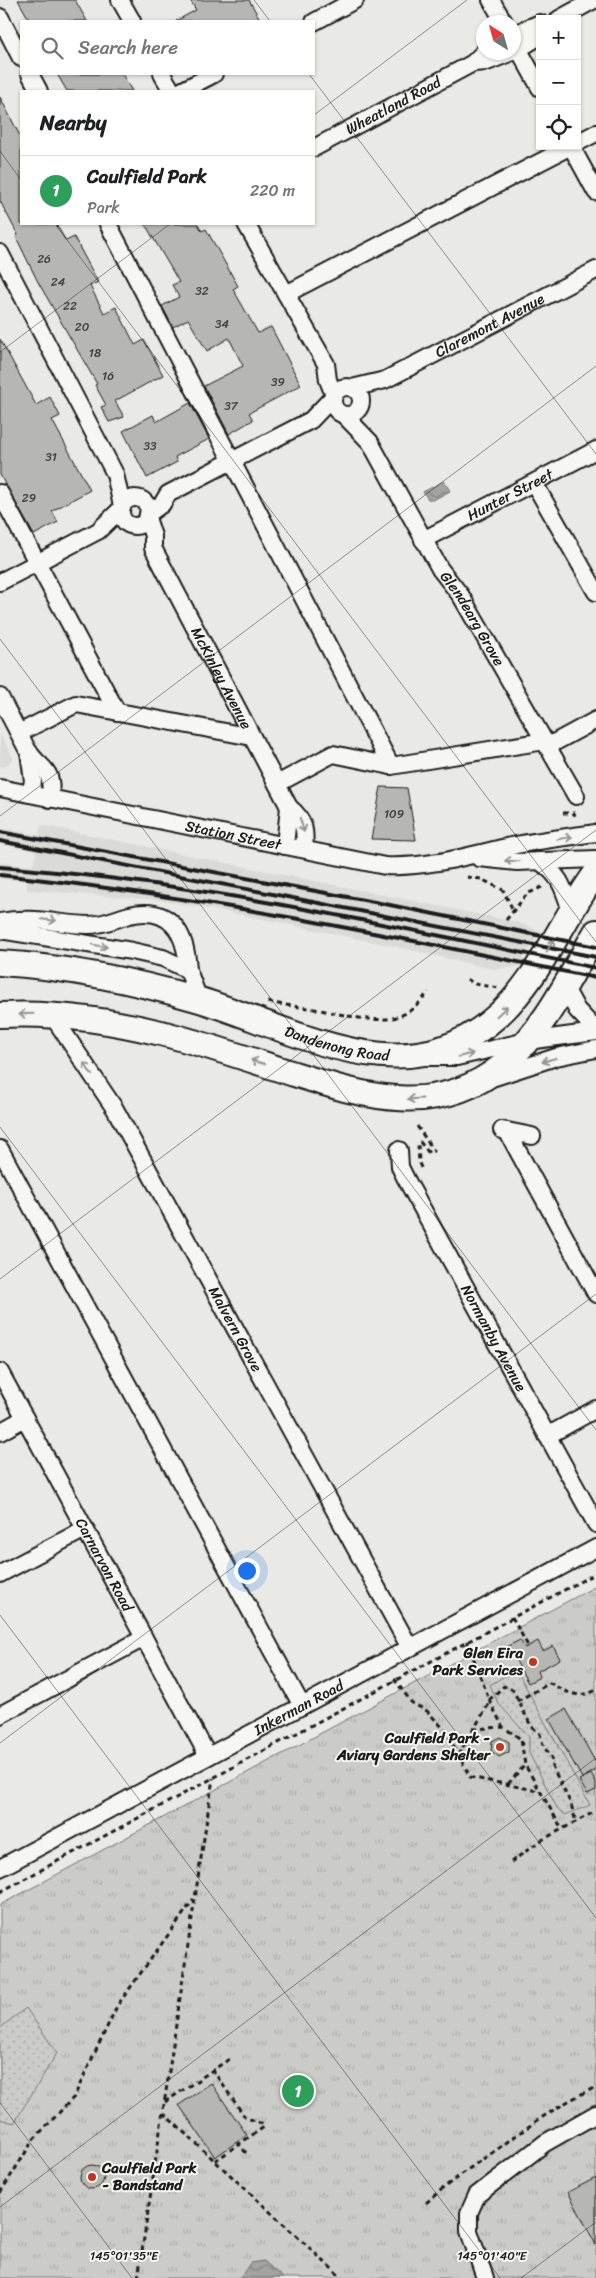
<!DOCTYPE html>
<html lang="en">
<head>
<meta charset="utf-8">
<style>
  body { margin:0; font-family:Sriracha,sans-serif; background:#f2f2f2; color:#202124 }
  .controls { position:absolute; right:15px; top:15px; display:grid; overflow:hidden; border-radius:0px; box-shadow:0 1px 4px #0004 }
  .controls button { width:45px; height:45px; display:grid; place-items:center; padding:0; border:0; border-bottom:1px solid #e0e0e0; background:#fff; color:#202124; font:25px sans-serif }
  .compass { position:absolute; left:476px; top:15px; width:45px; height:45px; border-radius:50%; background:#fff; box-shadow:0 1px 4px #0004; rotate:323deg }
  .you { position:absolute; left:246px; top:1570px; width:18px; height:18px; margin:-12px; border:4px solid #fff; border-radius:50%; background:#1a73e8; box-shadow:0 0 0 8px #1a73e833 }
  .badge { display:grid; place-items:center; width:32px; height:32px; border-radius:50%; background:#0b8043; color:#fff; font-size:16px; font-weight:700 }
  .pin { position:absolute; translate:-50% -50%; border:2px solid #fff; box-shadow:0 1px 5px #0006 }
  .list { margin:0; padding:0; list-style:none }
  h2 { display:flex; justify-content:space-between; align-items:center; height:65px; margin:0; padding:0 20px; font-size:21px }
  h2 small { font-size:16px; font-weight:400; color:#757577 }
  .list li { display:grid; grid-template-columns:32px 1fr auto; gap:15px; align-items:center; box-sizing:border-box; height:70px; padding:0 20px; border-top:1px solid #e0e0e0 }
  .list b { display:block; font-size:19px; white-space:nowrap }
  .list p { margin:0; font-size:16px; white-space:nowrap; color:#757577 }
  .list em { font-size:16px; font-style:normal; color:#757577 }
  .icon { flex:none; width:28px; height:28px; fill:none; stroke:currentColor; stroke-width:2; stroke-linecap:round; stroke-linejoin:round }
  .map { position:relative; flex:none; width:596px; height:2278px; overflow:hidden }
  .search { position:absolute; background:#fff; box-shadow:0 1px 4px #0004; left:20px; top:20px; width:295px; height:55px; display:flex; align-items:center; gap:12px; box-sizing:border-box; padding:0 18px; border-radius:0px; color:#757577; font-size:19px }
  .panel { position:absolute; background:#fff; box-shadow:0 1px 4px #0004; left:20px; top:90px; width:295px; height:135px; border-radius:0px }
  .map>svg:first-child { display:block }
</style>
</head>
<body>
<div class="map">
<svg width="596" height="2278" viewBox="0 0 596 2278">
  <defs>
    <pattern id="park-tufts" width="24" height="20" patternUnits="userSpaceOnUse" patternTransform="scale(1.25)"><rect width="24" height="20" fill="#cbcbc7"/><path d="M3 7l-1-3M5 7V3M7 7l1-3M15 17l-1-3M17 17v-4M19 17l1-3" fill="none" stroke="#aeaeaa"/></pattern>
    <pattern id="garden-dots" width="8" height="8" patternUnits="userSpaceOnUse" patternTransform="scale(1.25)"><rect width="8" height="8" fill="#cbcbc7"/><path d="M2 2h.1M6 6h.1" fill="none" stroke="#aeaeaa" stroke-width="1.8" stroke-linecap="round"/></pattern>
    <pattern id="water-waves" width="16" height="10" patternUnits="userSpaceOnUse" patternTransform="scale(1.25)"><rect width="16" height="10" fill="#a3a3a1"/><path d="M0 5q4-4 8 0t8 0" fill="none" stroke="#848482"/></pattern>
  </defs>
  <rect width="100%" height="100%" fill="#e9e9e5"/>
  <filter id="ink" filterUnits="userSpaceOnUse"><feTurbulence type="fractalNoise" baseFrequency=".02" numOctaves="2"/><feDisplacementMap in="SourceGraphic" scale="10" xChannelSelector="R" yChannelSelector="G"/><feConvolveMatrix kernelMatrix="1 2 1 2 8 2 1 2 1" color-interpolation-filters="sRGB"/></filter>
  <g filter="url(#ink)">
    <path fill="#dadad6" d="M0 734 13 758 5 767 0 766Z
      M41 825 516 922 541 931 518 967 493 969 398 947 243 915 159 900 27 890V881L0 879V863L33 866 36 851 0 844V828L39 835Z"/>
    <path fill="url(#park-tufts)" stroke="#747472" d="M596 1586V2278H0V1905Z"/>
    <path fill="url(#garden-dots)" stroke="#747472" d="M516 1669 590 1805 565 1815 557 1808 529 1753V1737L498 1703 490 1685Z
      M26 2008 57 2053 14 2123 0 2119V2028Z"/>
    <path fill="url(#water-waves)" stroke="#6d6d6c" d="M444 481 450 491 433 500 428 499 423 492Z
      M264 2261 283 2278H240L250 2263Z"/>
    <path fill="#b6b6b3" stroke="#1c1c1c" d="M18 0H75L87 21H30Z
      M190 0H249L261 21H176L196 10Z
      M57 74H122L132 91H67Z
      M0 97 21 138V224H56L66 241 74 237 98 282 90 286 104 313 116 307 135 345 144 340 163 375 115 401 124 417 109 422 101 407 106 405 95 385 97 384 38 282 16 237 18 235 0 201Z
      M145 224H198L202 231 206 229 238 286 233 289 258 333 271 327 301 385 249 413 253 420 229 434 204 386 243 366 229 338 207 351 188 319 173 327 162 306 179 297 172 285 179 282Z
      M0 339 36 405 50 397 60 416 52 420 90 490 52 511 58 522 34 535 0 475Z
      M190 403 209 439 175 457 177 462 147 478 123 431 153 415 156 422Z
      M381 787 407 788 416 840 371 839Z
      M520 1640 525 1648 538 1641 543 1651 553 1646 560 1659 538 1671 540 1677 528 1683 508 1646Z
      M566 1709 596 1763V1770L582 1778 549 1719Z
      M500 1737 509 1742V1752L499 1757 491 1751 492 1741Z
      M591 1774 596 1783V1790L587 1794 579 1780Z
      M211 2083 247 2135 215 2157 179 2105Z
      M80 2177a12 12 0 1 1 24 0a12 12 0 1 1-24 0Z
      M596 2178V2245L568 2192Z"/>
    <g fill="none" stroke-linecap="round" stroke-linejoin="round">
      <g stroke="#1c1c1c" stroke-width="20">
        <g id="minor">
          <path d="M120 0 132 21"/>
          <path d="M491 0 504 22"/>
          <path d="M0 17 21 58"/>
          <path d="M559 19 594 0"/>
          <path d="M314 22 355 0"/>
          <path d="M514 34 540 23"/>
          <path d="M514 41 540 88"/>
          <path d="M514 52 540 36"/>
          <path d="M473 63 487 62 512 52"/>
          <path d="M30 74 39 91"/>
          <path d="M162 74 172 91"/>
          <path d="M181 91 214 74"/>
          <path d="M577 143 596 133"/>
          <path d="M571 146 596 192"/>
          <path id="s1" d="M314 148 473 63 484 52"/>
          <path d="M108 224 391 766"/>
          <path d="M246 224 326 364 328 380 334 395"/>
          <path d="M0 253 115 474 122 506"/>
          <path d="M286 294 571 146"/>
          <circle cx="347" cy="401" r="14"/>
          <path id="s2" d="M352 388 385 380 596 270"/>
          <path id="s3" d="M344 415 370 442 440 569 461 596 576 796"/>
          <path d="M534 483 596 592"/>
          <path d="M0 493 117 712"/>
          <circle cx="135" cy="512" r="14"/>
          <path d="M148 514 162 504 168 494 311 420 333 397"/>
          <path id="s4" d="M147 518 153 536V548L289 807C304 819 306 830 304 849"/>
          <path id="s5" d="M423 540 596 450"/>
          <path d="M0 582 98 531 121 509"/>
          <path d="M0 697C9 714 18 732 27 749 40 771 54 765 50 799"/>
          <path d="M19 733 76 704 252 737"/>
          <path d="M548 746 596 720"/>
          <path d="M29 752 33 781 30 794"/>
          <path d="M277 784 333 754 391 766 545 741"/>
          <path id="s6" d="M0 788 385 866C424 868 464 857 502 848 532 841 565 837 596 833"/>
          <path d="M285 846 289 807"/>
          <path d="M479 858 517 862 596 859"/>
          <path d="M539 861C561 876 563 887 571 911"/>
          <path d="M0 922C34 916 56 924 88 925 103 925 115 919 129 915 171 905 186 933 188 970"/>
          <path d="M0 930 132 951 163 958 188 970 199 1000"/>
          <path d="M564 986 577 1010 596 1030"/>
          <path id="s7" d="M52 1015 115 1109 410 1648"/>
          <path d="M428 1057H457L527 1041 596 1032"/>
          <path d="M495 1077 556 1057 596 1049"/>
          <path d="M502 1130 532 1136"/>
          <path d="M507 1131 596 1294"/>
          <path d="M0 1149 302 1706"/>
          <path id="s8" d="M399 1150 400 1167 406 1179 596 1524"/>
          <path id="s9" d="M0 1372 208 1756"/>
          <path d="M0 1432 25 1418"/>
          <path d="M547 1436 596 1409"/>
          <path d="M0 1574 85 1529"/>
          <path d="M0 1715 144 1638"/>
          <path id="s10" d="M0 1868 596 1548"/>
          <path d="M485 2278 469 2231V2213L477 2195 545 2143 596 2114"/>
        </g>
      </g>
      <g stroke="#1c1c1c" stroke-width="28">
        <g id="highway">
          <path id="s11" d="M0 963C67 967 135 981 200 1000 298 1030 405 1099 497 1016 541 977 562 919 596 873"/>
          <path d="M0 1015C54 1012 108 1020 161 1033 205 1044 248 1059 291 1073 364 1096 436 1120 503 1065 544 1031 569 978 596 932"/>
        </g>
      </g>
      <path stroke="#1c1c1c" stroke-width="3" stroke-dasharray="5 4" stroke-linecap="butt" d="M563 813H574L576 819
        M467 877 481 879 503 890 513 910
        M506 920 527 894 544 886
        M467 979 475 984 499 988
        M268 1002C287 1006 306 1007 325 1011 364 1019 401 1032 428 992
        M417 1126 434 1151 429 1153 420 1142 418 1144 419 1163 422 1170
        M512 1617 528 1646
        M467 1641 490 1702 503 1727 521 1739 525 1765 562 1829
        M394 1679 412 1703 427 1711 446 1731 470 1777 539 1791
        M489 1700 504 1686 513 1690 531 1726 540 1734 544 1748 551 1755 552 1766 571 1804 576 1822
        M517 1701 550 1683C566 1692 578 1700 596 1690
        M473 1729 503 1727
        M458 1755 490 1702
        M508 1784 525 1765
        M511 1862 540 1841 596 1811
        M0 1892 596 1573
        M212 2069 245 2117 262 2124 264 2127 239 2144
        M165 2102 231 2058
        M163 2113 342 2278
        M215 2161 239 2144 246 2153
        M0 2193 34 2139 74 2097 117 2006 194 1899
        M426 2203C449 2182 474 2165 499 2148 530 2125 561 2103 596 2087
        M138 2278 213 1778"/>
      <use href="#minor" stroke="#f6f6f2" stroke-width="16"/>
      <use href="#highway" stroke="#f6f6f2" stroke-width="24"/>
      <path stroke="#1c1c1c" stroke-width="4" d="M0 832 385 904 596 947
        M0 841 596 957
        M0 867C201 882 399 928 596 968
        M0 875C201 896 398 937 596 978"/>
    </g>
    <defs><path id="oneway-shaft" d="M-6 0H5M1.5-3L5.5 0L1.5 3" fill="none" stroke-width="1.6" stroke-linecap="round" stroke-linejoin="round" transform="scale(1.25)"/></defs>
    <g stroke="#949492">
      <use href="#oneway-shaft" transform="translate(302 825) rotate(73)"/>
      <use href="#oneway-shaft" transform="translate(565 838) rotate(-9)"/>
      <use href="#oneway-shaft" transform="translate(512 861) rotate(-178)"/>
      <use href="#oneway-shaft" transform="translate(49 920) rotate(6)"/>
      <use href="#oneway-shaft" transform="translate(100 946) rotate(9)"/>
      <use href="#oneway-shaft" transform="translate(550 946) rotate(-59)"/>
      <use href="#oneway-shaft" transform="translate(502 1011) rotate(-44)"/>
      <use href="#oneway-shaft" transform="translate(26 1014) rotate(179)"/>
      <use href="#oneway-shaft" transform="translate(466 1055) rotate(-13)"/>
      <use href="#oneway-shaft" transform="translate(549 1060) rotate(163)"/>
      <use href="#oneway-shaft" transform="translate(258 1062) rotate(-163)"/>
      <use href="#oneway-shaft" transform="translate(88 1069) rotate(-124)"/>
      <use href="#oneway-shaft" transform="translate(415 1099) rotate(177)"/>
    </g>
  </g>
  <path fill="none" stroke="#1c1c1c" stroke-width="1" stroke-opacity="0.45" d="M254 0 270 21M309 74 596 454M314 115 467 0M0 151 21 180M55 224 596 942M0 352 170 224M0 639 596 1430M0 816 596 366M0 1127 596 1918M0 1279 596 830M0 1615 500 2278M0 1743 596 1294M0 2103 132 2278M0 2207 596 1758M521 2278 596 2222"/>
  <g fill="#c8321e" stroke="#f6f6f2" stroke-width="2">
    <circle cx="533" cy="1662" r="5"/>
    <circle cx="500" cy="1747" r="5"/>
    <circle cx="92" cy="2177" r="5"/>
  </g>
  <g text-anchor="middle" stroke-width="4" stroke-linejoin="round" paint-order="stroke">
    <g font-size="12" fill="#424242">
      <text x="44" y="263">26</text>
      <text x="58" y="286">24</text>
      <text x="202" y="295">32</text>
      <text x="70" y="310">22</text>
      <text x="222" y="328">34</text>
      <text x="82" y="331">20</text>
      <text x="95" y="357">18</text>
      <text x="108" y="380">16</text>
      <text x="278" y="386">39</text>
      <text x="231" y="410">37</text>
      <text x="150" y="450">33</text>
      <text x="51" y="461">31</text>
      <text x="29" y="502">29</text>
      <text x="394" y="818">109</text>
    </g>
    <g font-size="15" fill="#1c1c1c" stroke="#f6f6f2">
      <text dy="5" stroke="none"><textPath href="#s1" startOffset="90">Wheatland Road</textPath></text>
      <text dy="5" stroke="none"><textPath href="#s2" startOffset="152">Claremont Avenue</textPath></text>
      <text dy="5" stroke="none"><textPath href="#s5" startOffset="98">Hunter Street</textPath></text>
      <text dy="5" stroke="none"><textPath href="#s3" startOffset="242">Glendearg Grove</textPath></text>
      <text dy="5" stroke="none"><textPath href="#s4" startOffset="178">McKinley Avenue</textPath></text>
      <text dy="5" stroke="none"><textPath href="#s6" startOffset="238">Station Street</textPath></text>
      <text dy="5" stroke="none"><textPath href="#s11" startOffset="348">Dandenong Road</textPath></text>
      <text dy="5" stroke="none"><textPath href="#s7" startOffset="364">Malvern Grove</textPath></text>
      <text dy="5" stroke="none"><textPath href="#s8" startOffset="212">Normanby Avenue</textPath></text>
      <text dy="5" stroke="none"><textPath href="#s9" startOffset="219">Carnarvon Road</textPath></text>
      <text dy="5" stroke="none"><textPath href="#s10" startOffset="339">Inkerman Road</textPath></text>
    </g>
    <g font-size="15" font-weight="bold" fill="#1c1c1c" stroke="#f6f6f2" text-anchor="end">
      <text x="523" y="1658">Glen Eira<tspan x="523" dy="17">Park Services</tspan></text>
      <text x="490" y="1743">Caulfield Park -<tspan x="490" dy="17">Aviary Gardens Shelter</tspan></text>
      <text x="102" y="2173" text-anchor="start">Caulfield Park<tspan x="102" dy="17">- Bandstand</tspan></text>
    </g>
  </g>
  <g font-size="12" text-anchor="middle" fill="#1c1c1c" stroke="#f6f6f2" stroke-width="4" stroke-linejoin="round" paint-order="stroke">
    <text x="124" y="2260">145°01'35"E</text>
    <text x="492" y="2260">145°01'40"E</text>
  </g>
</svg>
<div class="controls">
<button>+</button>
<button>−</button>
<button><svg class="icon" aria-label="locate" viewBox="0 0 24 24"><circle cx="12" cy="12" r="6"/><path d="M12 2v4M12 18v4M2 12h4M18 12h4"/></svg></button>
</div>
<svg class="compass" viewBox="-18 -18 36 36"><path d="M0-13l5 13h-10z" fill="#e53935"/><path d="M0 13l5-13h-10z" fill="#757577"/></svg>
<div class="you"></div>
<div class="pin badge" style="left:298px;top:2091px;background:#2e9e5b">1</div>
<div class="search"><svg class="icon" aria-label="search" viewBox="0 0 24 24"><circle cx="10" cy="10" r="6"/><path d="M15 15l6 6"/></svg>Search here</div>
<section class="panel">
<h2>Nearby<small></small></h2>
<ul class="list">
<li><span class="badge" style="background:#2e9e5b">1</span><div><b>Caulfield Park</b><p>Park</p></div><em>220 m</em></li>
</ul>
</section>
</div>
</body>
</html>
